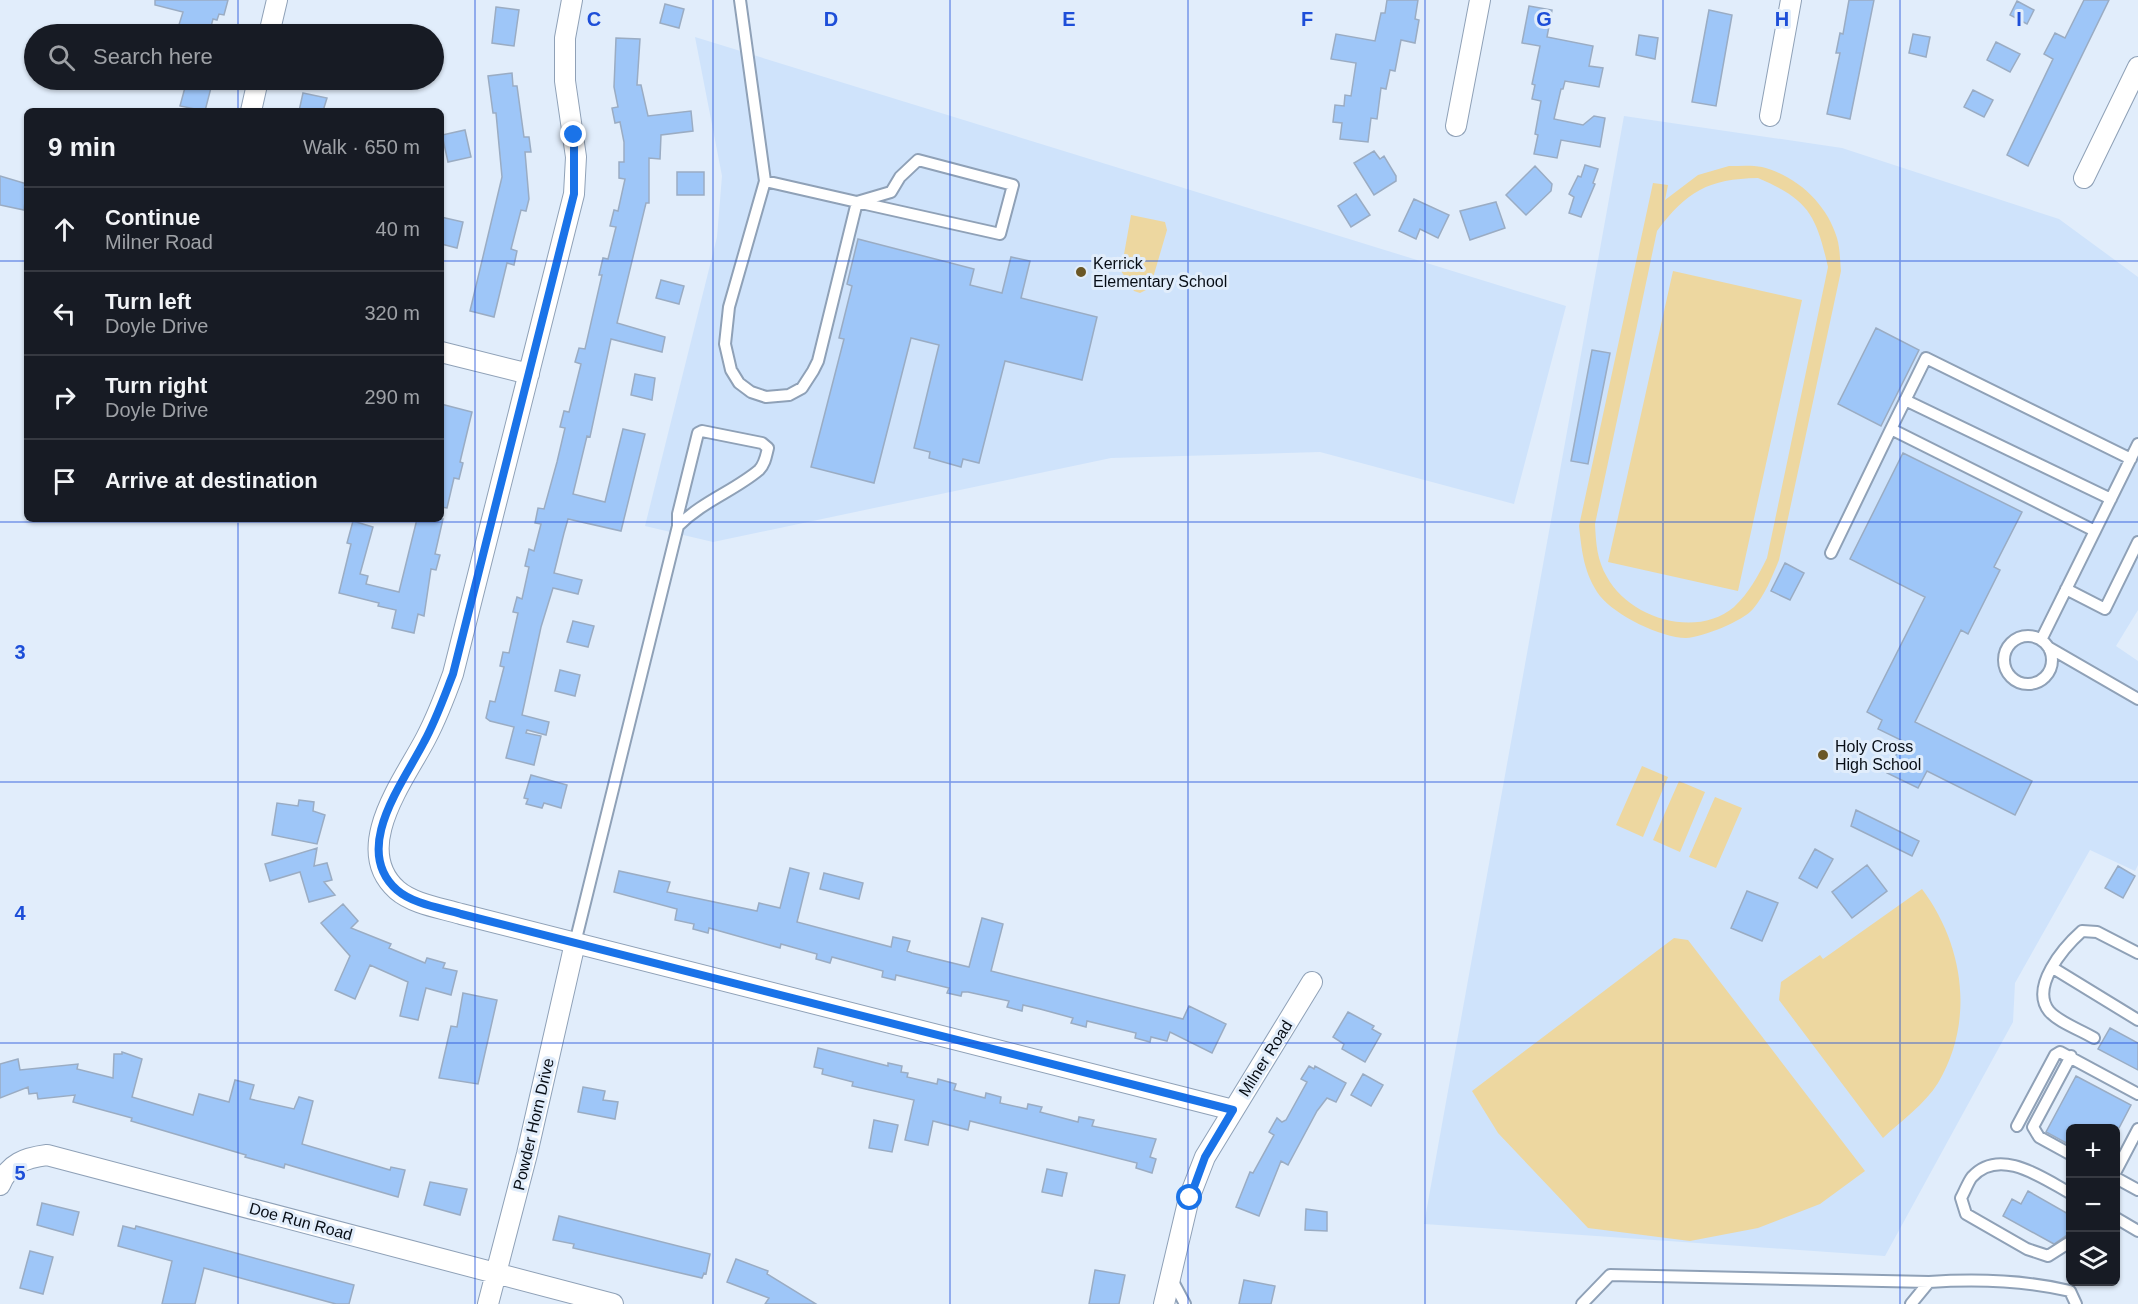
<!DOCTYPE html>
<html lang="en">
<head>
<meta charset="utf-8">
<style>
  body { margin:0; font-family:Arial,sans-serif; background:#242831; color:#f1f3f6 }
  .controls { position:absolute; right:18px; bottom:18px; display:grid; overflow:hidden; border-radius:9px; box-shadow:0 2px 4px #0004 }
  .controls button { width:54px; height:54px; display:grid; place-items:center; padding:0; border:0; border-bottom:2px solid #363941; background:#171b24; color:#f1f3f6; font:30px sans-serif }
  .stop { position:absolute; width:18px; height:18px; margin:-14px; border:4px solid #1a73e8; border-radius:50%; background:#fff }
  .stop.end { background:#1a73e8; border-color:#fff; box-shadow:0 2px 6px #0008 }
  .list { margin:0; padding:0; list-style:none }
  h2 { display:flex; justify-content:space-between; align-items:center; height:78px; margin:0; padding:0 24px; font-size:26px }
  h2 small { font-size:20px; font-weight:400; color:#9ea1a6 }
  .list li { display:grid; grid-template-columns:39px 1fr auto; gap:18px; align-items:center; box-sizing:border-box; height:84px; padding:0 24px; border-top:2px solid #363941 }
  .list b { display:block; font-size:22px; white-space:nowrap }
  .list p { margin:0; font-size:20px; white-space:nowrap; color:#9ea1a6 }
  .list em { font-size:20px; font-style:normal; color:#9ea1a6 }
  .icon { flex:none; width:33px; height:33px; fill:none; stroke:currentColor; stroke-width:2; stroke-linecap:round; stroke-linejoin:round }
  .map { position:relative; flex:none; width:2138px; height:1304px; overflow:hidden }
  .search { position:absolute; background:#171b24; box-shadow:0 2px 4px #0004; left:24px; top:24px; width:420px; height:66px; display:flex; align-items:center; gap:15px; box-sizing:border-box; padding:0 21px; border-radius:33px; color:#9ea1a6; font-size:22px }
  .panel { position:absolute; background:#171b24; box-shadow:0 2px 4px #0004; left:24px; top:108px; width:420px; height:414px; border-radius:9px }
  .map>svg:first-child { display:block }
</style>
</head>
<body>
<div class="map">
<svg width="2138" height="1304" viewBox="0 0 2138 1304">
  <rect width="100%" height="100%" fill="#e1edfb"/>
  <path fill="#cfe3fb" d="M695 37 1566 306 1514 504 1320 452 1111 458 713 542 645 526 717 237 722 176Z
    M1624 116 1842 148 2059 219 2138 277V610L2116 646 2138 661V865L2135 871 2090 850 2015 983 2013 1022 1885 1256 1424 1224Z"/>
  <path fill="#edd7a0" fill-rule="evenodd" d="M1729 166C1740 166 1752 165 1762 167 1797 176 1827 204 1837 238 1840 248 1840 261 1841 271L1779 560C1772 577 1765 595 1753 609 1743 621 1703 637 1686 638 1661 638 1615 615 1600 596 1584 574 1582 553 1579 526L1653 183 1668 185 1665 200 1698 175ZM1758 178C1809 200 1816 215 1828 267L1767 558C1758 576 1749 593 1734 607 1696 639 1629 618 1607 577 1597 560 1596 544 1595 524L1657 231C1687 191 1708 179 1758 178Z
    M1131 215 1165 222 1167 230 1150 288 1140 293 1134 291 1121 271Z
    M1673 271 1802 300 1738 591 1608 562Z
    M1642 766 1668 777 1643 837 1616 825Z
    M1679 781 1705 792 1680 852 1653 840Z
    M1715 797 1742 808 1716 868 1689 857Z
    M1922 889C1964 945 1975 1021 1938 1083 1925 1104 1901 1121 1883 1138L1779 1000 1781 982 1820 955 1823 959Z
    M1674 938 1688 940 1865 1171 1820 1204 1758 1228 1690 1241 1588 1228 1498 1133 1472 1091Z"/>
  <path fill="#9ec6f8" stroke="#9aacc3" stroke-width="1.5" d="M155 0H228L224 15 219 14 217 20 213 19 209 34 177 31 183 12 155 5Z
    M1387 0H1418L1415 19 1419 20 1415 43 1401 40 1395 71 1390 70 1386 89 1381 88 1377 119 1371 118 1368 142 1340 139 1342 123 1333 122 1335 105 1344 106 1345 95 1351 96 1356 63 1331 59 1336 34 1375 41 1381 13H1385Z
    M1849 0H1874L1850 119 1827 114 1840 53H1836L1840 33 1843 34Z
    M2084 0H2109L2028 166 2007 155 2053 59 2044 54 2055 33 2065 38Z
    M2017 1 2034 10 2027 24 2010 15Z
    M665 4 684 9 679 28 660 23Z
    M1529 6 1552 10 1547 37 1593 46 1589 66 1603 68 1599 87 1565 81 1563 89H1561L1554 119 1583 125 1594 116 1605 118 1600 147 1561 140 1557 158 1534 154 1538 135 1535 134 1541 101 1532 99 1535 85 1532 84 1540 46 1522 43Z
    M496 7 519 10 514 46 492 43Z
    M1709 10 1732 15 1716 106 1692 102Z
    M1913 34 1930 37 1926 57 1909 53Z
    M1639 35 1658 38 1655 59 1636 55Z
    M616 38 640 39 637 85H641L648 116 691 111 693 131 661 135 660 159 649 158V203H646L617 323 665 337 662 352 611 339 590 437 587 436 573 494 605 502 623 429 645 434 621 531 568 519 564 533 554 573 582 580 578 594 553 588 541 627 522 715 549 722 546 735 527 730 526 733 541 736 534 765 506 758 514 727 490 721 486 718 490 701 495 702 504 667 500 666 503 652 509 653 518 613 513 612 517 597 522 599 529 567 525 566 529 549 534 551 541 524 535 523 538 508 544 509 557 462 565 428 560 427 564 411 569 412 581 364 575 362 579 348 585 349 602 275H599L603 258 608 259 616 227 610 226 614 210 618 211 625 179 619 178V162H624V142L620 122 615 123 612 108 618 107 614 87Z
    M1996 42 2020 54 2010 72 1987 60Z
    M512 73 513 86H517L524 137H529L531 152H525L529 199 526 211 521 210 511 249 517 251 514 265 507 263 494 317 470 311 502 177 496 113H493L488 76Z
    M187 80H213L205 111 180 106Z
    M1973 90 1993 100 1984 117 1964 107Z
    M303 93 327 98 323 111H299Z
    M465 130 471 157 448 162 442 135Z
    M1374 151 1380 159 1384 156 1396 176V181L1374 195 1354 163Z
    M1585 165 1598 169 1593 183 1595 184 1581 217 1569 213 1574 197 1569 194 1578 176 1581 177Z
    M1535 166 1552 184 1551 191 1526 215 1506 195Z
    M677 172H704V195H677Z
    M0 176 27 184 24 210 0 205Z
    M1356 194 1370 215 1351 227 1338 206Z
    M1414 199 1449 215 1438 238 1420 229 1416 239 1399 231Z
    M1496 202 1505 228 1470 240 1460 211Z
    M441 217 463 222 457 248 441 244Z
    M858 239 974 269 970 285 1002 293 1011 257 1030 261 1021 298 1097 317 1082 380 1005 361 979 463 963 459 961 467 929 458 930 452 914 448 939 345 911 338 874 483 811 467 844 339 839 338 852 286 847 284Z
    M661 280 684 286 679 304 656 298Z
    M1876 328 1919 350 1881 426 1838 404Z
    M1592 350 1610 353 1588 464 1571 461Z
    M635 374 655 378 652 400 631 395Z
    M441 404 472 412 460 462 463 463 459 479 454 478 447 508 441 507Z
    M1903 453 2022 512 1994 567 2000 570 1968 634 1961 630 1915 722 2032 781 2015 815 1927 771 1918 788 1887 773 1903 741 1878 729 1882 720 1867 712 1925 597 1850 559Z
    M417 519H443L435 554 440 555 436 570 431 569 424 616 418 614 414 633 392 628 396 610 378 606 379 603 339 593 351 544 347 543 353 521 373 527 360 574 368 576 366 584 399 592Z
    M1785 563 1804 573 1790 600 1771 591Z
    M573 621 594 626 588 647 567 642Z
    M560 670 580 675 575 696 555 691Z
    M531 775 567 785 561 808 544 803 542 808 526 804 528 799 524 798Z
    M299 800 314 802 313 811 325 815 317 844 272 835 277 803 298 806Z
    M1856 810 1919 841 1912 856 1851 826Z
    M317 848 314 866 327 863 332 880 324 882 335 895 309 902 300 872 270 881 265 864Z
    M1815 849 1833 859 1817 888 1799 878Z
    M1867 865 1887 891 1852 918 1832 892Z
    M2118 866 2135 876 2123 898 2105 888Z
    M790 868 809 873 797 922 891 947 893 937 910 941 907 951 912 953 969 967 982 918 1003 924 991 971 1183 1019 1189 1006 1226 1024 1212 1053 1170 1032 1167 1041 1151 1037 1150 1042 1135 1038 1136 1033 1087 1021 1086 1027 1071 1023 1073 1018 1040 1009 1023 1005 1022 1011 1007 1007 1009 1001 968 992H962L961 996 947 993 949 988 896 975 895 980 882 977 883 971 832 957 830 963 816 959 817 954 781 944 780 948 709 928 708 933 693 929 694 924 675 920 677 909 614 892 619 871 670 882 667 892 757 911 759 903 780 908Z
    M824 873 863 883 859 899 820 889Z
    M1747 891 1778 903 1762 941 1731 928Z
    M343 904 358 921 351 928 391 944 389 948 425 963 427 958 445 963 443 968 457 971 451 995 426 988 418 1020 400 1016 408 982 370 965 355 999 335 990 350 956 321 923Z
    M463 993 497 1000 478 1084 439 1078 451 1026 457 1027Z
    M1348 1012 1374 1026 1372 1029 1381 1034 1365 1062 1342 1049 1344 1044 1333 1037Z
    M2110 1028 2138 1043V1070L2098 1049Z
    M818 1048 888 1066V1063L902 1066 901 1072 908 1073 907 1077 937 1084 938 1079 956 1084 954 1090 985 1098 986 1093 1001 1097 1000 1103 1027 1109 1028 1104 1042 1107 1040 1112 1078 1122 1079 1117 1094 1120 1092 1126 1156 1139 1150 1157 1156 1159 1152 1173 1136 1168 1137 1163 970 1121 968 1130 933 1121 928 1145 905 1140 914 1100 852 1086 853 1082 822 1074 823 1069 814 1067Z
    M122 1052 142 1059 132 1097 193 1115 199 1094 229 1102 235 1080 254 1085 250 1099 294 1109 299 1097 313 1101 302 1144 390 1170 391 1167 405 1170 398 1197 285 1164 284 1168 245 1157 246 1155 131 1121 132 1118 73 1102 75 1095 38 1099 37 1093 29 1094 28 1087 0 1098V1064L18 1059 20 1070 78 1064 77 1069 113 1078 114 1054H122Z
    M1309 1066 1314 1069 1315 1066 1346 1083 1336 1102 1327 1098 1317 1111 1288 1165 1281 1161 1259 1216 1236 1207 1250 1172 1253 1173 1274 1135 1269 1132 1277 1118 1282 1122 1286 1120 1307 1082 1301 1079Z
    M1363 1074 1383 1085 1371 1106 1351 1095Z
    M2076 1076 2131 1105 2119 1128H2070V1145L2046 1132Z
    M583 1087 605 1091 603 1100 618 1102 615 1119 578 1112Z
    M874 1120 898 1125 892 1152 869 1148Z
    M1047 1169 1067 1173 1062 1196 1042 1192Z
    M430 1182 467 1189 460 1215 424 1205Z
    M2028 1191 2070 1215V1229L2067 1235 2054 1244 2003 1216 2012 1199 2021 1204Z
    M42 1203 79 1212 73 1235 37 1225Z
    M1306 1209 1327 1212V1231L1305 1230Z
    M559 1216 710 1254 706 1274 704 1273 702 1278 573 1248 574 1244 553 1240Z
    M123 1226 135 1229 136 1226 354 1285 349 1304H336L204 1268 195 1304H162L172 1261 118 1246Z
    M30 1251 53 1257 43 1294 20 1288Z
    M736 1259 768 1271 767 1274 816 1304H765L769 1298 727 1282Z
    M1095 1270 1125 1275 1119 1304H1089Z
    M1244 1280 1275 1286 1271 1304H1239Z"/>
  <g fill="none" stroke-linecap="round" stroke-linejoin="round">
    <g stroke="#8fa1b7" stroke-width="14">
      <path id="lane" d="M740 0 765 181 729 307 725 344 731 370 739 383 751 392 766 397 789 395 802 388 813 371 818 361 857 202 765 181
        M918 160 1013 185 1000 234 857 202 891 192 900 177Z
        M1905 400 2111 499
        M702 431 762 443 768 448C766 456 765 464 759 470 734 491 703 501 678 526V514L698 433Z
        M2095 531 1891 429 1926 358 2131 459
        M1831 553 1891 429
        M2066 589 2105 609 2138 542
        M2004 660a24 24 0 1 1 48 0a24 24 0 1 1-48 0Z
        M2041 640 2138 444
        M2048 647 2138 699
        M575 943 678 526
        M2053 968 2138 1020
        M2094 1038C2081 1030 2058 1022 2049 1011 2030 987 2063 948 2082 931L2097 932 2138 953
        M2017 1126 2055 1055 2060 1052 2138 1094
        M2070 1154 2039 1137 2033 1127 2071 1056
        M2116 1171 2138 1129
        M2116 1178 2138 1190
        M2070 1193C2044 1179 2000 1146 1972 1177 1968 1182 1965 1191 1961 1198L1966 1214 2027 1249 2048 1256 2070 1242
        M2116 1218 2138 1231
        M1170 1276 1185 1304
        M1582 1304 1610 1275 1929 1282
        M1911 1304 1929 1282C1976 1279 2024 1280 2070 1291L2076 1304"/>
    </g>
    <g stroke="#8fa1b7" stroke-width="22">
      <path id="street" d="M572 0 565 38V81L576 157 574 194 453 674C445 696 437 717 426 738 405 779 350 848 397 890 413 904 441 908 461 914L1233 1110
        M269 34 277 0
        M251 111 258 80
        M1770 116 1791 0
        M1456 126 1480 0
        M2084 178 2138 67
        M441 352 529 374
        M0 1185C9 1163 25 1158 47 1155L613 1304
        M488 1304 527 1154 575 943
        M1164 1304 1189 1198 1205 1157 1312 982"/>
    </g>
    <use href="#lane" stroke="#fff" stroke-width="10"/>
    <use href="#street" stroke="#fff" stroke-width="20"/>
  </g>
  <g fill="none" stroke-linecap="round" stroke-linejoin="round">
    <path stroke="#1a73e8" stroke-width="8" d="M574 135V194L453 674C444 697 436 720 424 742 403 783 351 849 397 890 413 904 441 908 461 914L1233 1110 1205 1157 1190 1198"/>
  </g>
  <path fill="none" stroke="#1d4ed8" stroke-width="1.5" stroke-opacity="0.55" d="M238 0V34M475 0V1304M713 0V1304M950 0V1304M1188 0V1304M1425 0V1304M1663 0V1304M1900 0V1304M238 80V111M0 261H27M441 261H2138M238 519V1304M0 522H2138M0 782H2138M0 1043H2138"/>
  <g fill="#6a5726" stroke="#e1edfb" stroke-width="2">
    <circle cx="1081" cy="272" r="6"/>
    <circle cx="1823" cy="755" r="6"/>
  </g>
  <g text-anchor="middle" stroke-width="6" stroke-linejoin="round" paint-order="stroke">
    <g font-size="16" fill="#070d15" stroke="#e1edfb" text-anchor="start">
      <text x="1093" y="269">Kerrick<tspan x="1093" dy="18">Elementary School</tspan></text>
      <text x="1835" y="752">Holy Cross<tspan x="1835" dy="18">High School</tspan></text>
    </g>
    <g font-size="16" fill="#070d15" stroke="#e1edfb">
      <text transform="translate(1265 1058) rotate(-58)" y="6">Milner Road</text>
      <text transform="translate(533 1124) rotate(-77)" y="6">Powder Horn Drive</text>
      <text transform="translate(301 1221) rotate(15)" y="6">Doe Run Road</text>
    </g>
  </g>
  <g font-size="20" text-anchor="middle" font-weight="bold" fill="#1d4ed8" stroke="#e1edfb" stroke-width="6" stroke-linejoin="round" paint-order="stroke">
    <text x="594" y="26">C</text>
    <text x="831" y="26">D</text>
    <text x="1069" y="26">E</text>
    <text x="1307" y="26">F</text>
    <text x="1544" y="26">G</text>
    <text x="1782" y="26">H</text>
    <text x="2019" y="26">I</text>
    <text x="20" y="659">3</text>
    <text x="20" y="920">4</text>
    <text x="20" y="1180">5</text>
  </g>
</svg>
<div class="controls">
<button>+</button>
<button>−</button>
<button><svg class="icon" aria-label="layers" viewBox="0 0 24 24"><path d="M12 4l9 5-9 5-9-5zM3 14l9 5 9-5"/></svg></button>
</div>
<div class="stop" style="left:1190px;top:1198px"></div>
<div class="stop end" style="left:574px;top:135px"></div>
<div class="search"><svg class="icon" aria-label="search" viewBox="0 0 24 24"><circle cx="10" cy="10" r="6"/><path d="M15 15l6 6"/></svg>Search here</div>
<section class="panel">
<h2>9 min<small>Walk · 650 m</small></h2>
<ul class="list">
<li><svg class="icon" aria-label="ahead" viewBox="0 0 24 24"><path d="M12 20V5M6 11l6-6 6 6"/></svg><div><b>Continue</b><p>Milner Road</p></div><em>40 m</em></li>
<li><svg class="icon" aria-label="left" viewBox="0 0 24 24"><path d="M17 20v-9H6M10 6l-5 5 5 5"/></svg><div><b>Turn left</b><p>Doyle Drive</p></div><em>320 m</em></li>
<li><svg class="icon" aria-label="right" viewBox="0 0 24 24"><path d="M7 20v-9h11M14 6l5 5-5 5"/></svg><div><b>Turn right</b><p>Doyle Drive</p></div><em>290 m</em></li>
<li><svg class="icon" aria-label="arrive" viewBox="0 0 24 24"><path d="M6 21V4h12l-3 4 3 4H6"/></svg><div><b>Arrive at destination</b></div></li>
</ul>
</section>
</div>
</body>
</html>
